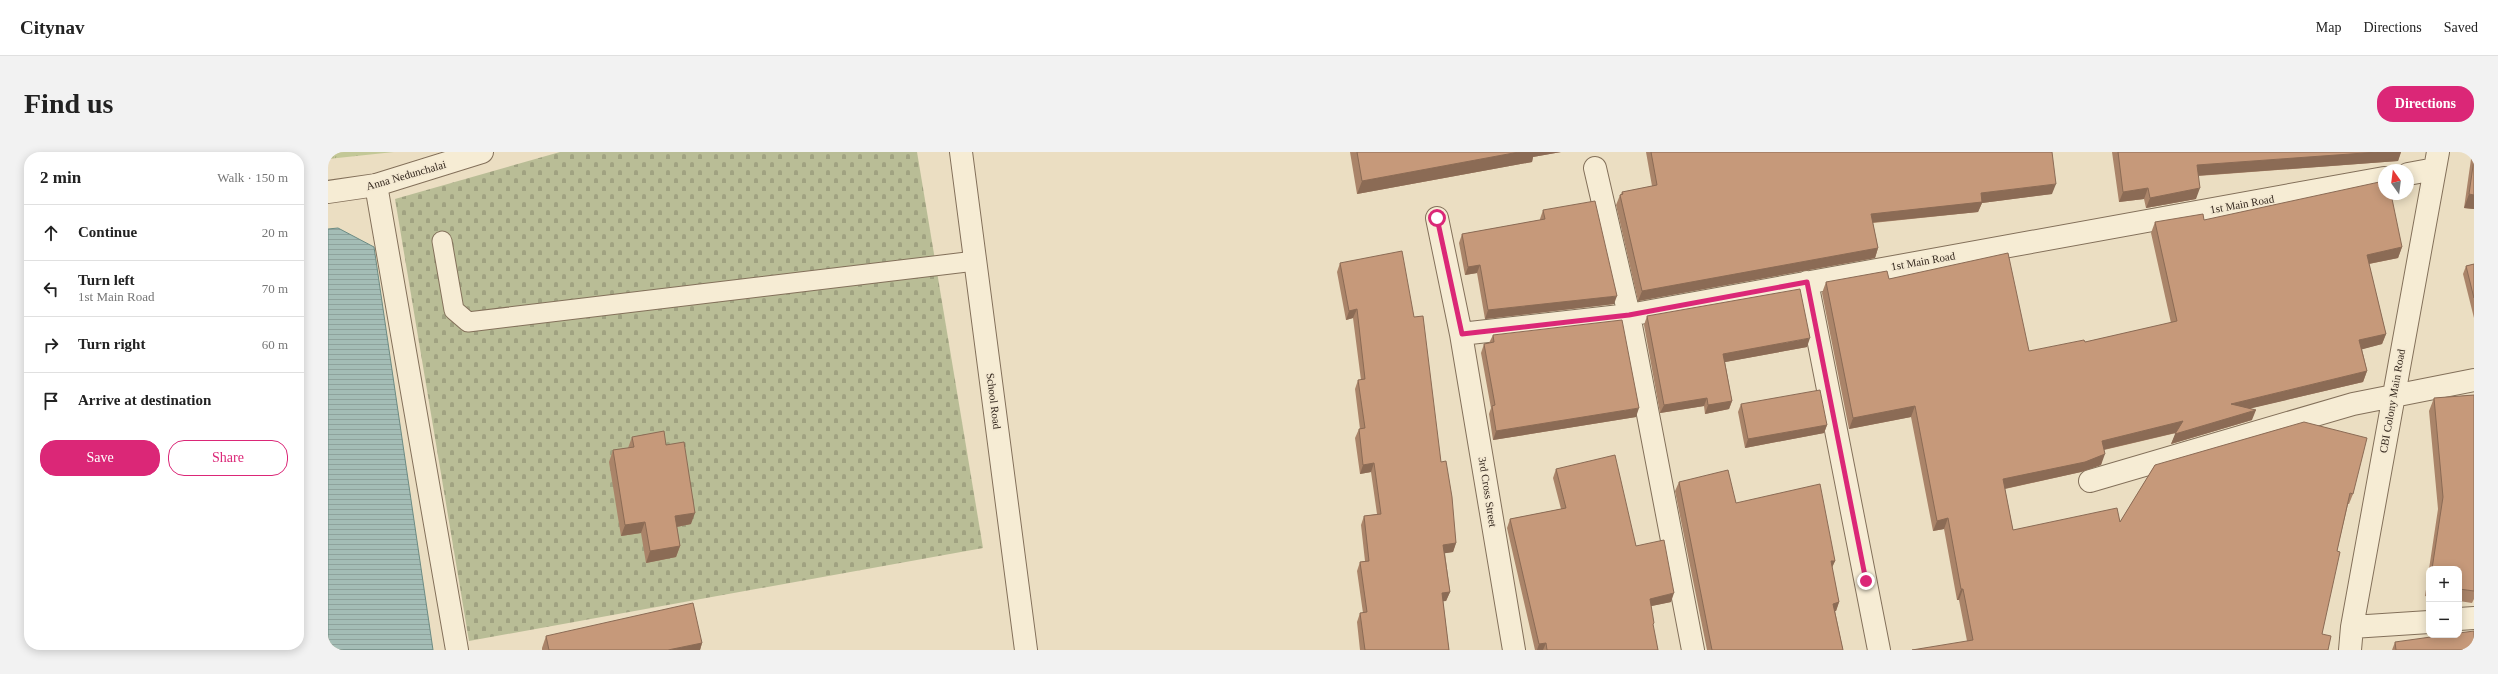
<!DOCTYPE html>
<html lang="en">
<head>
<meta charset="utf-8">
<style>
  body { margin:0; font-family:Georgia,serif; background:#f2f2f2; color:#222 }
  .controls { position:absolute; right:12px; bottom:12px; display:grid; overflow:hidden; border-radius:8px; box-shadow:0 2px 10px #0003 }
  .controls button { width:36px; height:36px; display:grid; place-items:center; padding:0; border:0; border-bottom:1px solid #e0e0e0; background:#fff; color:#222; font:20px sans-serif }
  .compass { position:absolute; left:2050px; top:12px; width:36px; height:36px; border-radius:50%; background:#fff; box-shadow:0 2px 10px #0003; rotate:346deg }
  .stop { position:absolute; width:12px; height:12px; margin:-9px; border:3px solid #db2777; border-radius:50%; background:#fff }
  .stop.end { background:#db2777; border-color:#fff; box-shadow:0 1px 4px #0008 }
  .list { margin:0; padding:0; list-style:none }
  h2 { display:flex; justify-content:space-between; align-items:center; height:52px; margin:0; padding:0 16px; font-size:17px }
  h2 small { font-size:13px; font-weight:400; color:#767676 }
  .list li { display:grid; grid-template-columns:26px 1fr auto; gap:12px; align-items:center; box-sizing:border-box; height:56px; padding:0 16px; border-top:1px solid #e0e0e0 }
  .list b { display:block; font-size:15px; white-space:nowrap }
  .list p { margin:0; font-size:13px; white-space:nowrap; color:#767676 }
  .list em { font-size:13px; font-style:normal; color:#767676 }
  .actions { display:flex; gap:8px; padding:12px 16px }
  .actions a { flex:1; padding:9px 0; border:1px solid #db2777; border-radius:16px; text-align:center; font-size:14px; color:#db2777 }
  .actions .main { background:#db2777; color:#fff }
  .icon { flex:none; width:22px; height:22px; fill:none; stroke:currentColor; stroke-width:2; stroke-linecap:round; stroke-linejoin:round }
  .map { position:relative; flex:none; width:2146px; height:498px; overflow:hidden; border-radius:16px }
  header { display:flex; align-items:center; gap:24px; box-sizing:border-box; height:56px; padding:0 20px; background:#fff; border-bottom:1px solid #e0e0e0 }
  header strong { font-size:19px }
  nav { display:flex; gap:22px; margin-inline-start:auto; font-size:14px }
  .intro { display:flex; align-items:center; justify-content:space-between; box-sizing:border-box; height:96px; padding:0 24px }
  h1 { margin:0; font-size:28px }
  .button { padding:10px 18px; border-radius:16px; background:#db2777; color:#fff; font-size:14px; font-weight:700 }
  main { display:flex; gap:24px; padding:0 24px }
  aside { flex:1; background:#fff; border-radius:16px; box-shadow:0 2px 10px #0003 }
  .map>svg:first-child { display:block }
</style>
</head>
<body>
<header>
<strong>Citynav</strong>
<nav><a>Map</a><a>Directions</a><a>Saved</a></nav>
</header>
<div class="intro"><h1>Find us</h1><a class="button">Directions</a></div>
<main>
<aside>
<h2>2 min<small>Walk · 150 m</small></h2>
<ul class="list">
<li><svg class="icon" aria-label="ahead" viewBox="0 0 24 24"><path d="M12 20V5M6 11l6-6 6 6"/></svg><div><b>Continue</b></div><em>20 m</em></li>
<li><svg class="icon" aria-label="left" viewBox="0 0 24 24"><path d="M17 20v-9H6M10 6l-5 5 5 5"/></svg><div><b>Turn left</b><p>1st Main Road</p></div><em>70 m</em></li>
<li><svg class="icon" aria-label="right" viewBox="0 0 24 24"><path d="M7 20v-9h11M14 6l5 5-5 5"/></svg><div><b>Turn right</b></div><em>60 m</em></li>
<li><svg class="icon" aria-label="arrive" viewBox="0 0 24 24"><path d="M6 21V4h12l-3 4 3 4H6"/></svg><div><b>Arrive at destination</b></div></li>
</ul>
<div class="actions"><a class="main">Save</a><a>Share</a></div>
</aside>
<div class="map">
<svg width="2146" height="498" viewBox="0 0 2146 498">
  <defs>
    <pattern id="grass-tufts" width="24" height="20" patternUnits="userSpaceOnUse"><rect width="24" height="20" fill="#c3c897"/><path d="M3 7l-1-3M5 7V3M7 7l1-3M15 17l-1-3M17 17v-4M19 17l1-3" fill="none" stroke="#a8ac82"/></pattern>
    <pattern id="cemetery-stones" width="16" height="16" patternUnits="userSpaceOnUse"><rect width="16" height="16" fill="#b9bd96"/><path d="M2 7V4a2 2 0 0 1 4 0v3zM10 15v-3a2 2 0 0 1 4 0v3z" fill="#a0a281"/></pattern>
    <pattern id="water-rules" width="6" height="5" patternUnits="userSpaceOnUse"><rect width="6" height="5" fill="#a4bdb6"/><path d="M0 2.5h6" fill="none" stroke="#8ea29c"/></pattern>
  </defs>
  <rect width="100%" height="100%" fill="#ebdec2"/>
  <path fill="url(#grass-tufts)" d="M0 0H66L0 7Z"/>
  <path fill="url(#cemetery-stones)" d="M232 0H589L655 396 141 489 67 47Z"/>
  <path fill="url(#water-rules)" stroke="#6c8b83" d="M10 76 46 95 105 498H0V77Z"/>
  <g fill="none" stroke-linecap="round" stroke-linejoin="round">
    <g stroke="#83705a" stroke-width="21">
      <path id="service" d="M114 89 126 158 140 170 647 109"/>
    </g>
    <g stroke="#83705a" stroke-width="24">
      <path id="minor" d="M1267 16 1301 163 1365 498
        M2080 22 2107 17
        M48 33 129 498
        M1109 66 1133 182 1186 498
        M1479 130 1551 498
        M1133 182 1301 163 2056 26
        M1762 329 2025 252 2146 228
        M2131 467 2146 466
        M2024 475 2101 470
        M2022 498 2024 475 2110 0"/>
    </g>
    <g stroke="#83705a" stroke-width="24">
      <path id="tertiary" d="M633 0 698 498
        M0 40 48 33 154 0"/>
    </g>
    <use href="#service" stroke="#f6ecd4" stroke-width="19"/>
    <use href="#minor" stroke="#f6ecd4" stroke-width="22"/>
    <use href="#tertiary" stroke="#f6ecd4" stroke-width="22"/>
  </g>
  <path fill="#aa8469" d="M1022 0H1233L1205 5 1204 10 1029 42Z
    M1318 0H1724V42L1654 51 1650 60 1545 71 1550 96 1547 106 1310 149 1288 53 1292 43 1293 42 1294 40 1324 34Z
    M1784 0H2073L2070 9 1870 24 1868 47 1818 56 1816 47 1791 50Z
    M2144 0H2146V57L2136 56Z
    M1215 58 1286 152 1157 167 1149 121 1137 123 1131 91 1134 82 1212 68V67Z
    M1876 68 2074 95 2070 106 2041 112 2058 182 2054 192 2034 197 2039 219 2035 230 1923 256 1924 268 1843 292 1848 281 1776 298 1773 313 1753 320 1677 337 1685 378 1792 370 1827 313 2025 342 2021 352H2020L2009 399 1994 482 1639 489 1631 448H1629L1616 377 1605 379 1583 265 1521 277 1494 141 1498 130 1561 127 1701 199 1757 190 1843 171 1823 81 1827 70Z
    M1012 111 1113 310 1128 391 1125 400 1117 401 1122 440 1118 449H1115L1121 498H1032L1029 470 1032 461H1035L1029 419 1032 410 1037 409 1033 373 1036 364 1049 362 1043 320 1032 322 1027 286 1031 277H1032L1027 237 1030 228H1033L1025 166 1018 168 1009 120Z
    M2146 112V166L2135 122 2138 114Z
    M1319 164 1479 195 1397 210 1404 249 1401 257 1377 262 1376 254 1332 261 1316 173Z
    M1165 183 1308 265 1165 288 1161 262 1163 256 1153 201 1156 192 1161 191Z
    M2146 243V447L2144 451 2131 449V417H2101L2110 357 2101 259 2106 246Z
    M1413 252 1499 273 1496 281 1417 296 1410 260Z
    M304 285 338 293 363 372 349 375 352 394 348 405 318 411 313 381 293 384 281 310 285 298 300 296Z
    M1228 317 1308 394 1343 450 1323 454 1325 475 1330 498H1207L1179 376 1182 367 1233 357 1225 326Z
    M1351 330 1408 351 1507 409 1504 416 1511 450 1508 459H1507L1515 498H1379L1347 339Z
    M2101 417V445L2097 444Z
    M218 484 374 491 372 498H214V496Z
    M2067 490 2146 498H2064Z"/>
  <path fill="#8b6b55" d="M1191 0H1233L1205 5 1204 10 1029 42 1034 29Z
    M2050 0H2073L2070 9 1865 24 1869 13Z
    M1728 32 1724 42 1654 51 1650 60 1539 71 1543 62 1653 41Z
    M1820 36 1816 47 1791 50 1795 40Z
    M1872 36 1868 47 1818 56 1822 46Z
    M2141 42 2146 43V57L2136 56Z
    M2074 95 2070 106 2035 113 2039 103Z
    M1550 96 1547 106 1310 149 1314 139Z
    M1152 113 1149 121 1137 123 1140 115Z
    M1289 144 1286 152 1157 167 1160 158Z
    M1029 157 1025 166 1018 168 1021 159Z
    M2058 182 2054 192 2028 199 2031 188Z
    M1482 186 1479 195 1392 211 1395 202Z
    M2039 219 2035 230 1899 262 1903 252Z
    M1379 246 1376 254 1332 261 1336 253Z
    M1404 249 1401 257 1377 262 1380 253Z
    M1587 254 1583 265 1521 277 1525 266Z
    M1311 256 1308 265 1165 288 1168 279Z
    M1928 258 1924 268 1843 292 1847 282Z
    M1855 269 1851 280 1770 299 1774 289Z
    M1499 273 1496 281 1417 296 1420 287Z
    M1777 302 1773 313 1753 320 1671 338 1675 327Z
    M1046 311 1043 320 1032 322 1035 313Z
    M367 361 363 372 343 376 347 364Z
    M1620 366 1616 377 1605 379 1609 369Z
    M317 370 313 381 293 384 297 373Z
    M1128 391 1125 400 1112 402 1115 393Z
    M352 394 348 405 318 411 322 399Z
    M1503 409H1507L1503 417Z
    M1633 437H1635L1631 448H1629Z
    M1122 440 1118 449 1110 450 1114 441Z
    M1346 441 1343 450 1319 455 1322 447Z
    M1511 450 1508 459 1502 460 1505 452Z
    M374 491 372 498H340Z
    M1218 491 1215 498H1209L1211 492Z"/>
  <path fill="#c6997a" stroke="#8b6b55" d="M1029 0H1191L1034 29Z
    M1323 0H1724L1728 32 1653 41 1654 50 1543 62 1550 96 1314 139 1292 43 1295 42 1294 40 1329 33Z
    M1790 0H2050L1869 13 1872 36 1822 46 1820 36 1795 40Z
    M2146 7V43L2141 42Z
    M2056 29V42H2063L2074 95 2039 103 2058 182 2031 188 2039 219 1903 252 1928 258 1847 282 1855 269 1774 289 1777 302 1757 310 1675 327 1685 378 1789 356 1792 370 1827 313 1976 270 2039 286 2025 342 2022 341 2009 399 2012 400 1994 482 2003 484 2000 498H1584L1645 488 1635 437H1633L1620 366 1609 369 1587 254 1525 266 1498 130 1559 119 1561 127 1680 101 1701 199 1756 188 1757 190 1849 169 1827 70 1875 62 1876 68Z
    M1267 49 1289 144 1160 158 1152 113 1140 115 1134 82 1217 67 1215 58Z
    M1074 99 1086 165 1095 164 1113 310 1118 309 1124 345 1128 391 1115 393 1122 440 1114 441 1121 498H1037L1032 461 1039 460 1032 410 1041 409 1036 364 1053 362 1046 311 1035 313 1031 277 1037 276 1030 228 1037 227 1029 157 1021 159 1012 111Z
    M2146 112V146L2138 114Z
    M1472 137 1482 186 1395 202 1404 249 1380 253 1379 246 1336 253 1319 164Z
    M1294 168 1311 256 1168 279 1164 254 1167 253 1156 192 1166 190 1165 183Z
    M1492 238 1499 273 1420 287 1413 252Z
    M2146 243V439L2131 437V417H2104L2115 345 2106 246Z
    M336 279 338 293 356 290 367 361 347 364 352 394 322 399 317 370 297 373 285 298 306 295 304 285Z
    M1287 303 1308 394 1336 388 1346 441 1322 447 1326 471 1325 472 1330 498H1219L1218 491 1211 492 1182 367 1238 356 1228 317Z
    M1400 318 1408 351 1492 332 1507 409H1503L1511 450 1505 452 1515 498H1384L1351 330Z
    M365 451 374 491 340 498H221L218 484Z
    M2146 479V498H2068L2067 490 2117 483H2131V481Z"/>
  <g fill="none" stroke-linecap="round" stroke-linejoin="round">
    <path stroke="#db2777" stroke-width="5" d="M1109 66 1134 182 1301 163 1479 130 1538 429"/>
  </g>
  <g text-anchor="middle" stroke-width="3" stroke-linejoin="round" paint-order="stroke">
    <g font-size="11" fill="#34281e" stroke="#f3e8d1">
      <text transform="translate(78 23) rotate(-16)" y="4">Anna Nedunchalai</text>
      <text transform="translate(1914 52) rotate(-10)" y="4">1st Main Road</text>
      <text transform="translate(1595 109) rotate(-10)" y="4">1st Main Road</text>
      <text transform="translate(666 249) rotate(83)" y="4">School Road</text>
      <text transform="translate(2064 249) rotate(-80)" y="4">CBI Colony Main Road</text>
      <text transform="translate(1160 340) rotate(81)" y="4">3rd Cross Street</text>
    </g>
  </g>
</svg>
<div class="controls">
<button>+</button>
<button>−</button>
</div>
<svg class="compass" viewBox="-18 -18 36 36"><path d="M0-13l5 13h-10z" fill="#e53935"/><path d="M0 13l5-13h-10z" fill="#767676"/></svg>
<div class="stop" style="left:1109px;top:66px"></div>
<div class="stop end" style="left:1538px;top:429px"></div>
</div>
</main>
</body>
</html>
